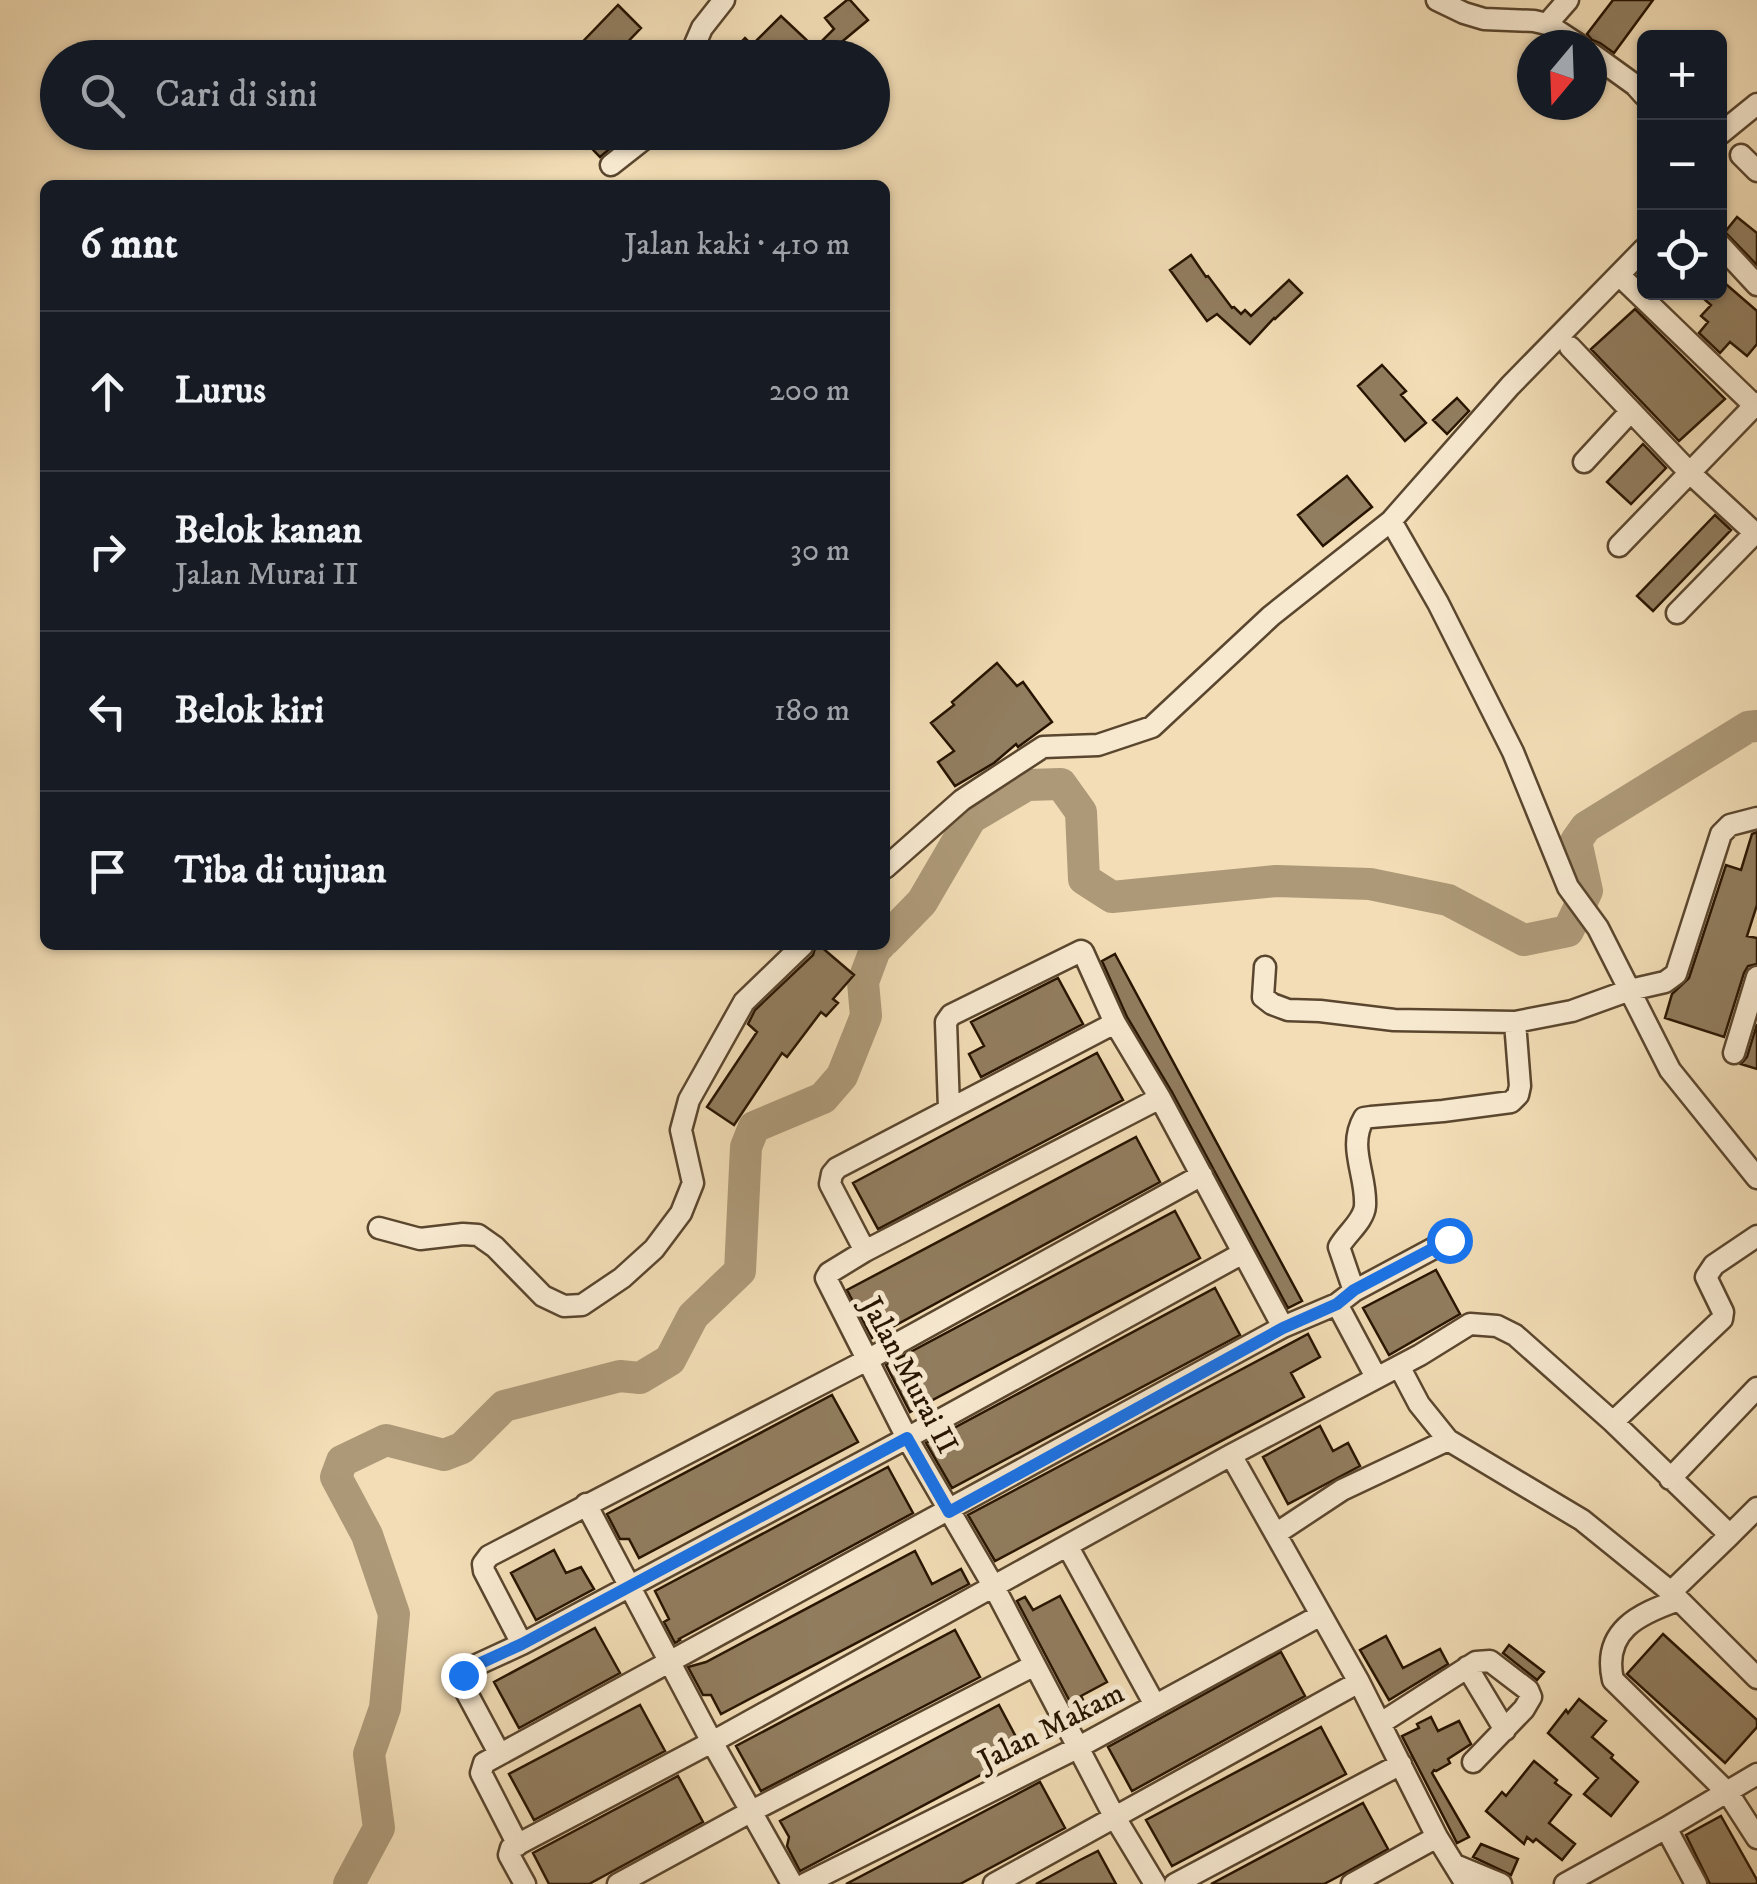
<!DOCTYPE html>
<html lang="id">
<head>
<meta charset="utf-8">
<style>
  body { margin:0; font-family:"IM FELL DW Pica",serif; background:#242831; color:#f1f3f6 }
  .controls { position:absolute; right:30px; top:30px; display:grid; overflow:hidden; border-radius:15px; box-shadow:0 2px 8px #0004 }
  .controls button { width:90px; height:90px; display:grid; place-items:center; padding:0; border:0; border-bottom:2px solid #363941; background:#171b24; color:#f1f3f6; font:50px sans-serif }
  .compass { position:absolute; left:1517px; top:30px; width:90px; height:90px; border-radius:50%; background:#171b24; box-shadow:0 2px 8px #0004; rotate:199deg }
  .stop { position:absolute; width:30px; height:30px; margin:-22px; border:8px solid #1a73e8; border-radius:50%; background:#fff }
  .stop.end { background:#1a73e8; border-color:#fff; box-shadow:0 2px 10px #0008 }
  .list { margin:0; padding:0; list-style:none }
  h2 { display:flex; justify-content:space-between; align-items:center; height:130px; margin:0; padding:0 40px; font-size:42px }
  h2 small { font-size:32px; font-weight:400; color:#9ea1a6 }
  .list li { display:grid; grid-template-columns:65px 1fr auto; gap:30px; align-items:center; box-sizing:border-box; height:160px; padding:0 40px; border-top:2px solid #363941 }
  .list b { display:block; font-size:38px; white-space:nowrap }
  .list p { margin:0; font-size:32px; white-space:nowrap; color:#9ea1a6 }
  .list em { font-size:32px; font-style:normal; color:#9ea1a6 }
  .icon { flex:none; width:55px; height:55px; fill:none; stroke:currentColor; stroke-width:2; stroke-linecap:round; stroke-linejoin:round }
  .map { position:relative; flex:none; width:1757px; height:1884px; overflow:hidden }
  .search { position:absolute; background:#171b24; box-shadow:0 2px 8px #0004; left:40px; top:40px; width:850px; height:110px; display:flex; align-items:center; gap:25px; box-sizing:border-box; padding:0 35px; border-radius:55px; color:#9ea1a6; font-size:38px }
  .panel { position:absolute; background:#171b24; box-shadow:0 2px 8px #0004; left:40px; top:180px; width:850px; height:770px; border-radius:15px }
  .map>svg:first-child { display:block }
</style>
</head>
<body>
<div class="map">
<svg width="1757" height="1884" viewBox="0 0 1757 1884">
  <rect width="100%" height="100%" fill="#f2ddb6"/>
  <filter id="stains"><feTurbulence type="fractalNoise" baseFrequency=".002" numOctaves="4"/><feColorMatrix values="0 0 0 0 .2 0 0 0 0 .09 0 0 0 0 .02 0 0 0 .5 -.17"/></filter>
  <radialGradient id="worn" r=".72"><stop offset=".6" stop-color="#630" stop-opacity="0"/><stop offset="1" stop-color="#630" stop-opacity=".3"/></radialGradient>
  <g fill="none" stroke-linecap="round" stroke-linejoin="round">
    <path stroke="#ad9978" stroke-width="32" d="M885 940 922 902 971 818 1027 785 1061 784 1081 812 1084 879 1112 897 1276 881 1370 884 1448 900 1524 940 1568 931 1587 891 1576 841 1586 827 1748 727 1757 726
      M349 1884 379 1828 369 1754 385 1708 394 1614 367 1535 336 1477 342 1461 386 1440 444 1455 462 1448 504 1406 620 1376 640 1378 670 1360 693 1316 740 1271 746 1147 754 1127 823 1098 842 1076 866 1016 863 982 875 950 880 945"/>
  </g>
  <path fill="#917d5f" stroke="#271400" stroke-width="2.5" d="M847 0H850L868 20 838 45 841 49 832 58H726L745 38 752 45 781 16 815 48 834 29 825 18Z
    M1613 0H1653L1614 53 1600 43 1592 40 1587 34Z
    M618 5 641 28 621 49 630 58H567Z
    M576 132H630L600 157Z
    M1737 217 1757 233V265L1725 232Z
    M1191 255 1206 277 1208 276 1232 308 1234 307 1241 314 1245 310 1251 316 1289 280 1302 293 1275 319 1274 318 1250 344 1217 314 1207 321 1170 270Z
    M1720 279 1757 311V344L1747 356 1730 342 1720 353 1699 333 1708 322 1701 316 1711 305 1696 292H1720Z
    M1635 309 1725 399 1679 441 1591 349Z
    M1382 365 1406 391 1401 395 1426 423 1405 441 1358 386Z
    M1457 398 1469 411 1447 434 1433 420Z
    M1643 444 1666 468 1631 504 1607 482Z
    M1347 476 1372 507 1323 546 1298 515Z
    M1715 515 1731 530 1653 611 1637 596Z
    M997 663 1017 686 1023 682 1052 722 1018 747 1016 744 994 763 955 786 938 762 954 751 931 723 954 705 952 702Z
    M1757 832V905L1747 936 1757 938V964L1748 966 1744 973 1724 1037 1665 1018 1672 994 1689 978 1726 865 1741 870 1752 834Z
    M816 945H819L854 975 833 999 838 1003 826 1016 821 1012 787 1057 782 1053 734 1125 707 1107 757 1032 748 1024 755 1010 813 955Z
    M1115 954 1302 1301 1288 1308 1172 1092 1127 1017 1102 961Z
    M1058 978 1083 1024 981 1077 969 1054 984 1046 971 1022Z
    M1757 1024V1069L1741 1064 1747 1057Z
    M1097 1053 1123 1100 878 1229 853 1183Z
    M1136 1137 1160 1182 872 1338 847 1290Z
    M1175 1211 1200 1258 910 1412 886 1365Z
    M1436 1270 1460 1314 1389 1355 1363 1308Z
    M1215 1288 1240 1335 952 1488 926 1443Z
    M1308 1334 1320 1357 1291 1373 1304 1397 995 1561 968 1515Z
    M832 1395 858 1442 639 1558 629 1539H620L607 1514Z
    M1320 1426 1333 1451 1348 1443 1360 1466 1288 1504 1263 1457Z
    M888 1467 913 1513 679 1639 680 1640 675 1643 664 1622 669 1619 655 1591Z
    M554 1550 566 1573 581 1567 594 1589 536 1620 511 1573Z
    M915 1551 932 1584 961 1569 969 1584 721 1714 711 1695H703L688 1667 706 1662Z
    M1060 1596 1107 1682 1081 1696 1087 1708 1076 1713 1017 1601 1025 1597 1033 1610Z
    M595 1628 620 1673 519 1728 494 1682Z
    M955 1630 980 1677 761 1791 736 1746Z
    M1663 1634 1757 1720V1727L1725 1763 1627 1674Z
    M1386 1636 1403 1668 1440 1649 1448 1664 1389 1700 1360 1650Z
    M1509 1645 1544 1672 1537 1680 1503 1653Z
    M1281 1652 1305 1696 1132 1791 1108 1747Z
    M1579 1699 1606 1721 1592 1737 1613 1755 1611 1758 1638 1782 1611 1816 1584 1794 1598 1778 1548 1733 1566 1710 1568 1713Z
    M640 1705 665 1751 534 1820 509 1774Z
    M999 1705 1024 1752 800 1871 787 1846 789 1837 780 1821Z
    M1431 1717 1438 1731 1459 1721 1471 1744 1448 1759 1450 1763 1436 1771 1434 1770 1432 1773 1469 1837 1457 1843 1402 1736 1419 1728 1417 1724Z
    M1321 1727 1346 1774 1172 1866 1146 1820Z
    M1534 1761 1557 1780 1555 1783 1571 1795 1549 1823 1575 1844 1562 1860 1536 1839 1533 1842 1527 1837 1524 1844 1486 1811 1502 1792 1506 1796Z
    M678 1776 703 1822 589 1884H549L533 1853Z
    M1040 1782 1065 1828 960 1884H846Z
    M1363 1803 1388 1849 1343 1874 1324 1884H1211Z
    M1721 1816 1757 1880V1884H1710L1686 1835Z
    M1481 1844 1518 1859 1511 1875 1473 1857Z
    M1098 1851 1116 1884H1036L1080 1860Z"/>
  <g fill="none" stroke-linecap="round" stroke-linejoin="round">
    <g stroke="#5a462e" stroke-width="25">
      <path id="street" d="M1437 0 1464 13 1484 19 1534 21 1547 24 1579 45
        M1547 24 1568 0
        M1592 54 1635 85 1644 95
        M689 58 702 28 724 0
        M1720 134 1757 104
        M1741 155 1757 171
        M611 165 653 132
        M1720 245 1757 285
        M1619 275 1757 408
        M1570 347 1690 473 1757 535
        M1584 462 1631 411
        M1391 521 1438 603 1513 752 1568 887 1598 928 1670 1070 1757 1178
        M1619 546 1757 403
        M1677 613 1755 533
        M885 868 962 800 1043 747 1098 745 1152 727 1271 616 1391 521 1510 386 1644 249
        M1265 967 1263 997 1272 1004 1288 1010 1320 1011 1394 1020 1515 1022 1572 1011 1630 990 1665 982 1676 974 1721 834 1730 825 1757 818
        M1734 1053 1757 977
        M949 1109 946 1022 951 1015 1081 951 1083 952 1115 1023 1160 1098 1283 1327
        M379 1228 420 1239 463 1234 478 1235 495 1247 543 1296 564 1306 582 1305 622 1278 654 1249 681 1213 693 1183 681 1130 689 1100 744 1002 803 945
        M865 1251 830 1184 832 1174 837 1168 1115 1023
        M1354 1291 1339 1247C1346 1234 1364 1221 1365 1206 1367 1175 1347 1147 1364 1118L1371 1117 1443 1111 1511 1102 1518 1095 1520 1086 1515 1022
        M1337 1304 1376 1377
        M1399 1366 1419 1404 1448 1440 1582 1520 1671 1592 1757 1678
        M1613 1422 1722 1319 1723 1312 1706 1277 1714 1265 1757 1236
        M1231 1455 1359 1682 1437 1837 1466 1884
        M1670 1479 1757 1388
        M586 1504 712 1742 792 1884
        M1277 1533 1342 1490 1448 1440
        M1730 1535 1757 1508
        M1068 1547 1155 1705
        M1679 1600C1638 1614 1602 1631 1613 1680L1728 1793 1757 1838
        M522 1644 484 1571 483 1564 489 1556 869 1359 1202 1175
        M1467 1667 1505 1730
        M1381 1723 1476 1662 1490 1661 1528 1690 1531 1697 1524 1709 1473 1762
        M499 1753 462 1684 463 1675 472 1667 522 1644 907 1438 1243 1253
        M1666 1828 1696 1884
        M518 1845 481 1773 484 1763 1283 1327 1337 1304 1354 1291 1449 1240
        M1455 1865 1501 1884
        M525 1884 509 1855 511 1848 712 1742 1231 1455 1420 1355 1470 1324 1497 1326 1515 1335 1613 1422 1730 1535 1671 1592
        M618 1884 752 1811 1033 1666
        M805 1884 1077 1748 1321 1615
        M994 1884 1359 1682
        M1155 1884 1114 1816 994 1587 907 1438 826 1278 829 1273 865 1251 1160 1098
        M1175 1884 1401 1764
        M1352 1884 1437 1837
        M1565 1884 1666 1828 1757 1774"/>
    </g>
    <use href="#street" stroke="#f7e9d0" stroke-width="20"/>
  </g>
  <g fill="none" stroke-linecap="round" stroke-linejoin="round">
    <path stroke="#1a73e8" stroke-width="12" d="M463 1675 472 1667 522 1644 907 1438 949 1512 1283 1328 1337 1304 1354 1290 1449 1240"/>
  </g>
  <g text-anchor="middle" stroke-width="10" stroke-linejoin="round" paint-order="stroke">
    <g font-size="30" fill="#271400" stroke="#f7e9d0">
      <text transform="translate(910 1375) rotate(62)" y="10">Jalan Murai II</text>
      <text transform="translate(1051 1726) rotate(-27)" y="10">Jalan Makam</text>
    </g>
  </g>
  <rect width="100%" height="100%" filter="url(#stains)"/>
  <rect width="100%" height="100%" fill="url(#worn)"/>
</svg>
<div class="controls">
<button>+</button>
<button>−</button>
<button><svg class="icon" aria-label="locate" viewBox="0 0 24 24"><circle cx="12" cy="12" r="6"/><path d="M12 2v4M12 18v4M2 12h4M18 12h4"/></svg></button>
</div>
<svg class="compass" viewBox="-18 -18 36 36"><path d="M0-13l5 13h-10z" fill="#e53935"/><path d="M0 13l5-13h-10z" fill="#9ea1a6"/></svg>
<div class="stop" style="left:1449px;top:1240px"></div>
<div class="stop end" style="left:463px;top:1675px"></div>
<div class="search"><svg class="icon" aria-label="search" viewBox="0 0 24 24"><circle cx="10" cy="10" r="6"/><path d="M15 15l6 6"/></svg>Cari di sini</div>
<section class="panel">
<h2>6 mnt<small>Jalan kaki · 410 m</small></h2>
<ul class="list">
<li><svg class="icon" aria-label="ahead" viewBox="0 0 24 24"><path d="M12 20V5M6 11l6-6 6 6"/></svg><div><b>Lurus</b></div><em>200 m</em></li>
<li><svg class="icon" aria-label="right" viewBox="0 0 24 24"><path d="M7 20v-9h11M14 6l5 5-5 5"/></svg><div><b>Belok kanan</b><p>Jalan Murai II</p></div><em>30 m</em></li>
<li><svg class="icon" aria-label="left" viewBox="0 0 24 24"><path d="M17 20v-9H6M10 6l-5 5 5 5"/></svg><div><b>Belok kiri</b></div><em>180 m</em></li>
<li><svg class="icon" aria-label="arrive" viewBox="0 0 24 24"><path d="M6 21V4h12l-3 4 3 4H6"/></svg><div><b>Tiba di tujuan</b></div></li>
</ul>
</section>
</div>
</body>
</html>
